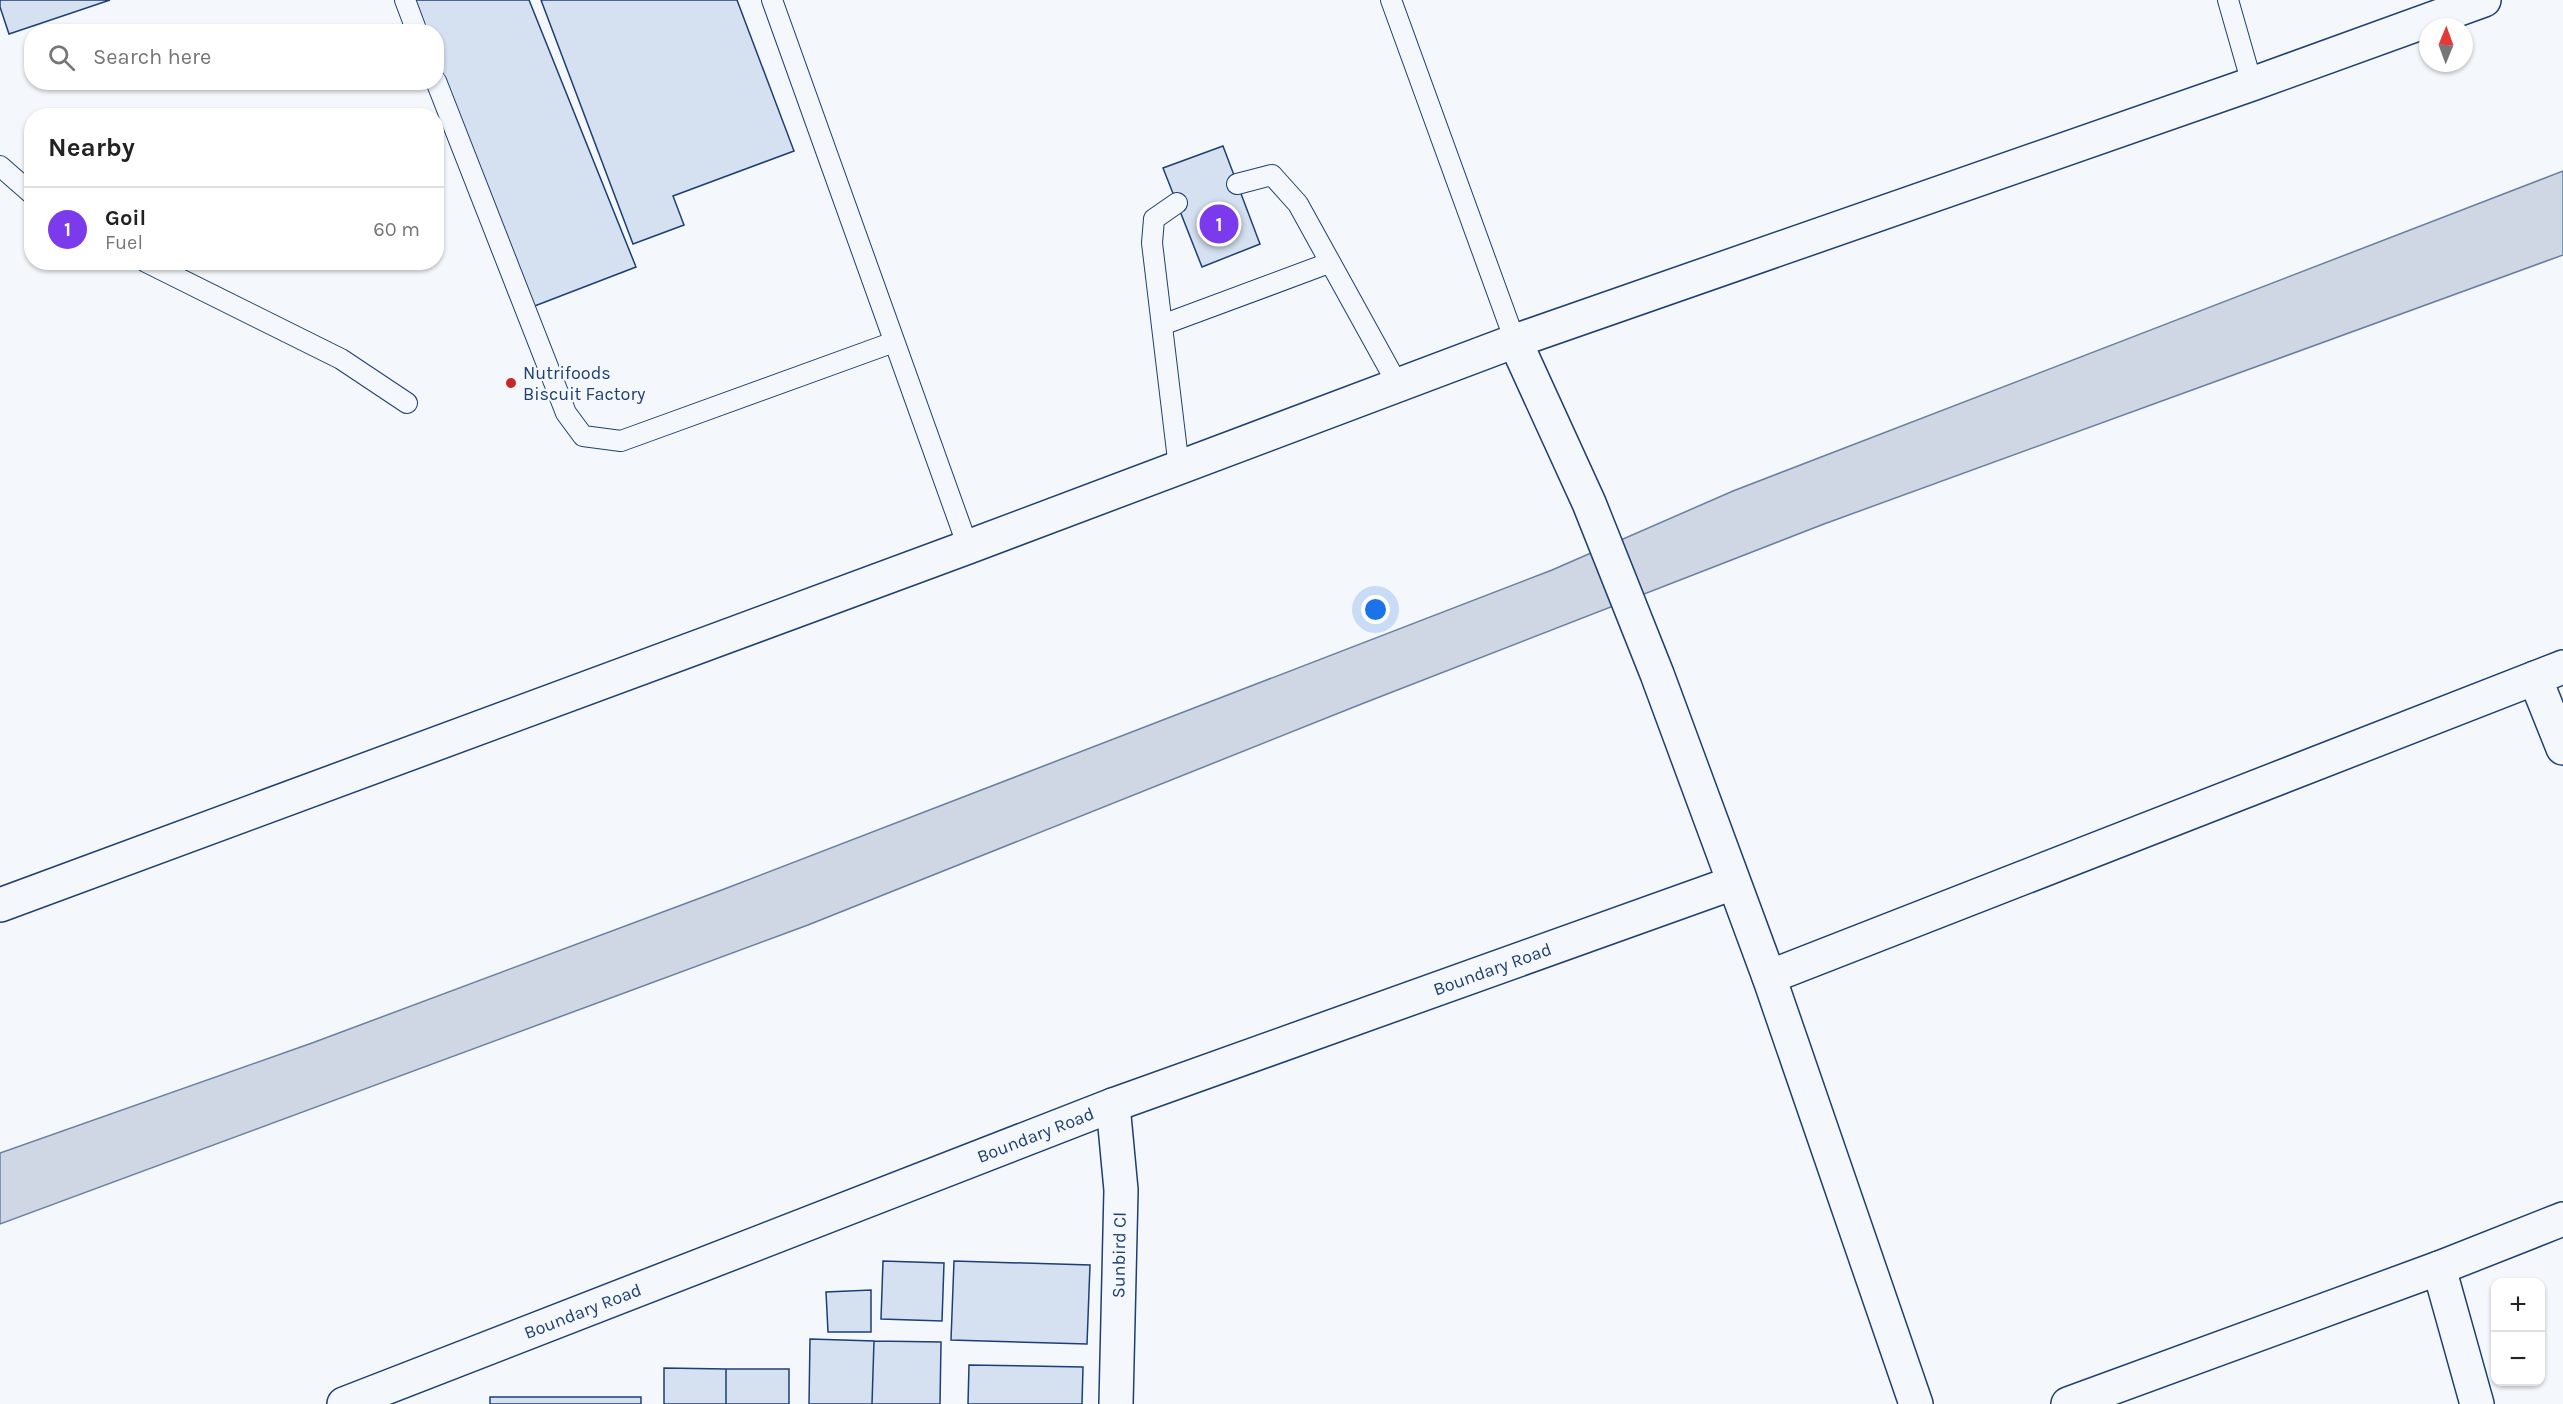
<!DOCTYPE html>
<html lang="en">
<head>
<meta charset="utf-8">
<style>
  body { margin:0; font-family:Karla,sans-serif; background:#f2f2f2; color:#222 }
  .controls { position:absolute; right:18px; bottom:18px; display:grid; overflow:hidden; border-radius:12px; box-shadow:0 2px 4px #0004 }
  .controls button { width:54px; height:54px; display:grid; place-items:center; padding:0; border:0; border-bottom:2px solid #e0e0e0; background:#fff; color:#222; font:30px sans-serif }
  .compass { position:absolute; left:2419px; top:18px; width:54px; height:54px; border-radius:50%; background:#fff; box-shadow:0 2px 4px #0004; rotate:1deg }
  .you { position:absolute; left:1376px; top:610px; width:21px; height:21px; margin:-15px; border:4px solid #fff; border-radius:50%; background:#1a73e8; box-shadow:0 0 0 9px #1a73e833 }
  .badge { display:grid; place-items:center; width:39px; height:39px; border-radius:50%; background:#7c3aed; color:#fff; font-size:20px; font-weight:700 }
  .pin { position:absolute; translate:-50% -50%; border:3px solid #fff; box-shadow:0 2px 6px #0006 }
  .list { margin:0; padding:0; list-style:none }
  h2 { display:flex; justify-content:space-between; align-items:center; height:78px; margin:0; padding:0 24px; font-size:26px }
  h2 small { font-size:20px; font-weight:400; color:#767676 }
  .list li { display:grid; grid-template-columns:39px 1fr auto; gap:18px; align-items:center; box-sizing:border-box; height:84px; padding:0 24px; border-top:2px solid #e0e0e0 }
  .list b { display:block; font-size:22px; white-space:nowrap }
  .list p { margin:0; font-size:20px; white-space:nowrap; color:#767676 }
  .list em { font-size:20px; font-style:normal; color:#767676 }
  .icon { flex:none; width:33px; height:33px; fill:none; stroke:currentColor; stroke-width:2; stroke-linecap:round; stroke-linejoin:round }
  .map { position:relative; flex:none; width:2563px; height:1404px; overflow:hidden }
  .search { position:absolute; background:#fff; box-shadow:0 2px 4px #0004; left:24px; top:24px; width:420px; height:66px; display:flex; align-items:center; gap:15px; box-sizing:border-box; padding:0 21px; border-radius:24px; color:#767676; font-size:22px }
  .panel { position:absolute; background:#fff; box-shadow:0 2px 4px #0004; left:24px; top:108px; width:420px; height:162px; border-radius:24px }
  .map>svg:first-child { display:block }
</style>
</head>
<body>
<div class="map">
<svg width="2563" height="1404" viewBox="0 0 2563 1404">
  <rect width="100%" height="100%" fill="#f4f7fb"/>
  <path fill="#cfd7e4" stroke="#687fa3" stroke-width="1.5" d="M2563 171V255L1824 524 1364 703 808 925 0 1224V1153L312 1043 727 888 1552 570 1733 491Z"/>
  <path fill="#d5e0f0" stroke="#1d3f73" stroke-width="1.5" d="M0 0H110L9 34 0 7Z
    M410 0H529L636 267 532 307 436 67V32H422Z
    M541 0H737L794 151 673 196 684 225 633 244Z
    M1223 146 1260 244 1202 267 1163 168Z
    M883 1261 944 1263 942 1321 881 1319Z
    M954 1261 1090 1265 1087 1344 951 1340Z
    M871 1290V1332H828L826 1292Z
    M810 1339 874 1341 872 1404H809Z
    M874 1341 941 1342 940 1404H872Z
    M969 1365 1083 1367 1082 1404H968Z
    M664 1368 726 1369V1404H664Z
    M726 1369H789V1404H726Z
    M490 1397H641V1404H490Z"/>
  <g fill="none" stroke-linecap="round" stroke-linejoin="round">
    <g stroke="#1d3f73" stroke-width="22">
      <path id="lane" d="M405 0 417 32
        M772 0 968 547
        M1391 0 1515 341
        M2228 0 2252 84
        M436 81 566 413 583 436 621 441 894 342
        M0 166 32 194
        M1237 184 1272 175 1298 204 1398 385
        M1177 203 1154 219 1152 243 1179 468
        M146 262 341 359 407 403
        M1162 325 1329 263"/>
    </g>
    <g stroke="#1d3f73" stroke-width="36">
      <g id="street">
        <path d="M1515 341 2252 84 2484 0"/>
        <path d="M2535 678 2563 748"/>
        <path d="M1769 977 2563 667"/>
        <path d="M1113 1105 1121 1190 1116 1404"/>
        <path d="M2439 1268 2477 1404"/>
        <path id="s1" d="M344 1404 1113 1105 1733 883"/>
        <path d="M2068 1404 2439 1268 2563 1219"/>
      </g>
    </g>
    <g stroke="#1d3f73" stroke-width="36">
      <path id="secondary" d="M0 905 968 547 1515 341 1589 503 1657 674 1769 977 1916 1404"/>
    </g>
    <use href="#lane" stroke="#f4f7fb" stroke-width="20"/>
    <use href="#street" stroke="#f4f7fb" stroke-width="33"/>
    <use href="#secondary" stroke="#f4f7fb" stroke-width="33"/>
  </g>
  <circle fill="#c62828" stroke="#f4f7fb" stroke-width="2" cx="511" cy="383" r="6"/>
  <g text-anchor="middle" stroke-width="4.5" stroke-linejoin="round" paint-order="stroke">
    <g font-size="18" fill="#1d3f73" stroke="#f4f7fb" text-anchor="start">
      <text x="523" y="379">Nutrifoods<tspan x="523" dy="21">Biscuit Factory</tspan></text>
    </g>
    <g font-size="18" fill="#1d3f73" stroke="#f4f7fb">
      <text dy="6" stroke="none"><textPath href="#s1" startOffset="1228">Boundary Road</textPath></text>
      <text dy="6" stroke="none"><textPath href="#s1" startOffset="742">Boundary Road</textPath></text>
      <text transform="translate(1119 1255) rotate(-89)" y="6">Sunbird Cl</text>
      <text dy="6" stroke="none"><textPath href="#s1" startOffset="256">Boundary Road</textPath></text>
    </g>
  </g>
</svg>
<div class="controls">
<button>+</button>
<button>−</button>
</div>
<svg class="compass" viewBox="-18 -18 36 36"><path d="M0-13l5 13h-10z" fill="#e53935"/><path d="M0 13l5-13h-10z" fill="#767676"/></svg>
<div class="you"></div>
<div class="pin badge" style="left:1219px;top:224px">1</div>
<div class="search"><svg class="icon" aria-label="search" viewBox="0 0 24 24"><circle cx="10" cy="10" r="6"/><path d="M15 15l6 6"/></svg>Search here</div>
<section class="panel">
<h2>Nearby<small></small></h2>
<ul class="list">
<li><span class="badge">1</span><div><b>Goil</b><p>Fuel</p></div><em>60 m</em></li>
</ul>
</section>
</div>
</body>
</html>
